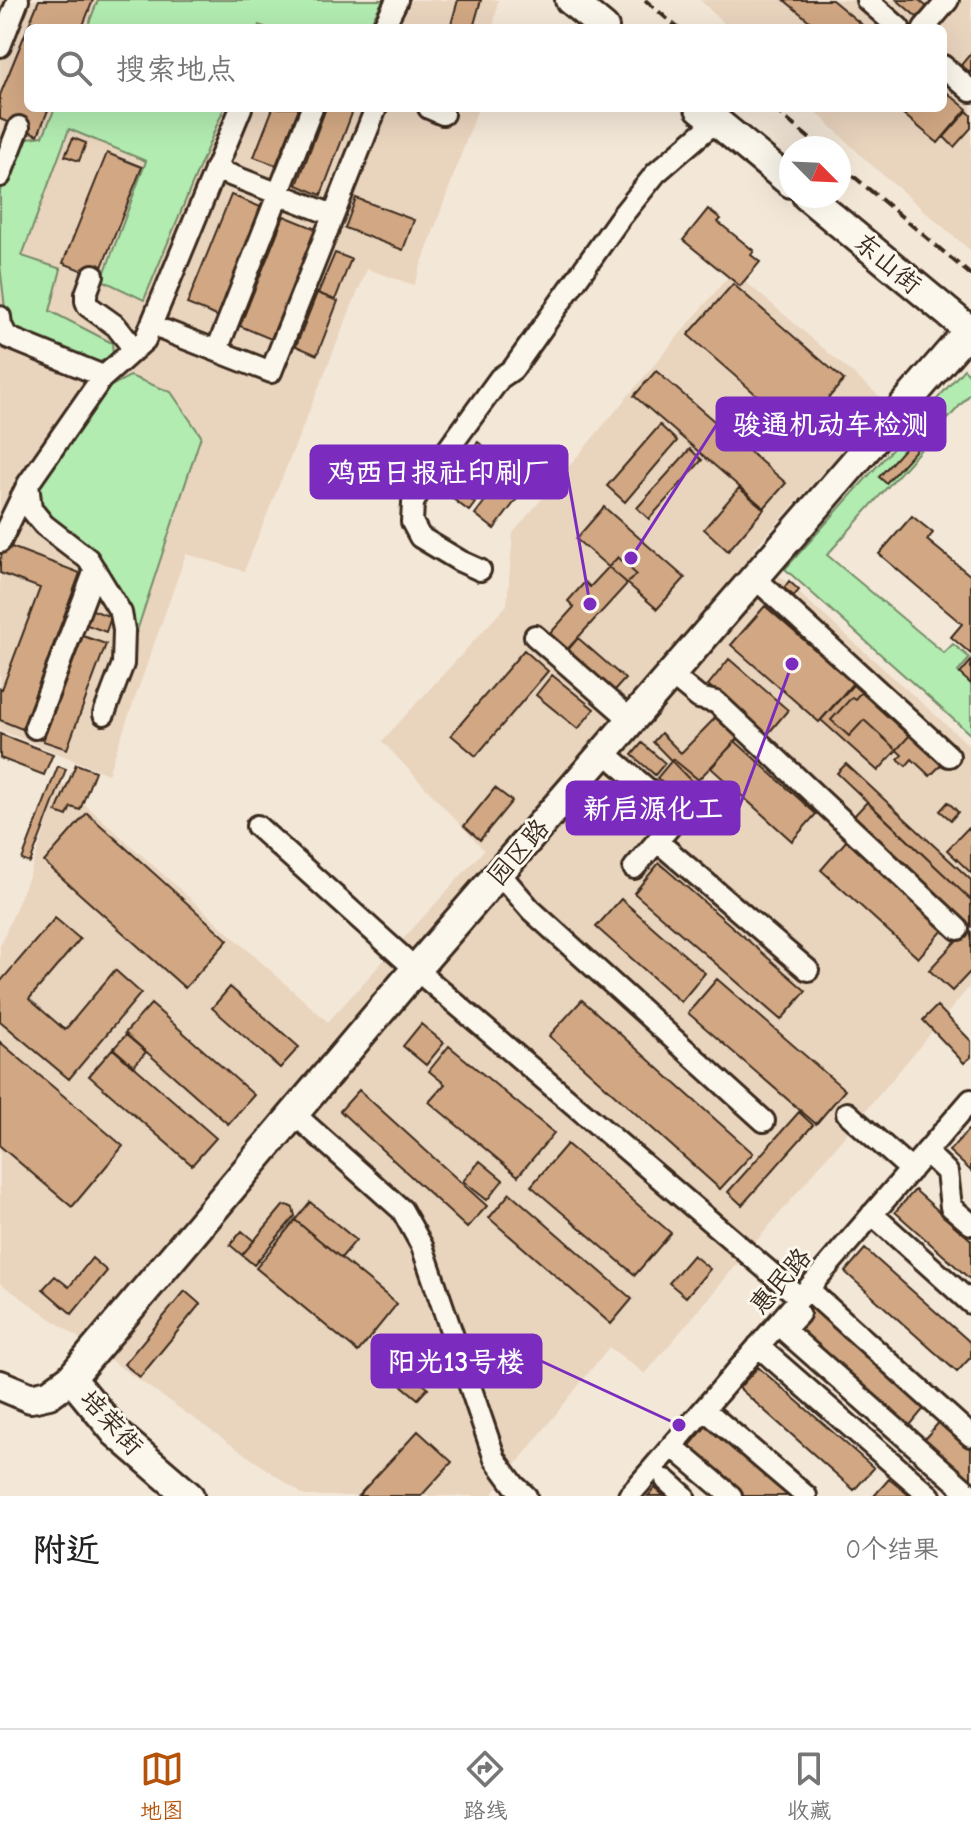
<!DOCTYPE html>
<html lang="zh">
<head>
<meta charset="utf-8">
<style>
  body { margin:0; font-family:"Comic Neue","LXGW WenKai TC",sans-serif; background:#f2f2f2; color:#222 }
  .compass { position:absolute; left:779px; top:136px; width:72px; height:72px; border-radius:50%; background:#fff; box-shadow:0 8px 32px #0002; rotate:114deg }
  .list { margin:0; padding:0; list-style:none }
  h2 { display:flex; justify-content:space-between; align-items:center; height:104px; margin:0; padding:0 32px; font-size:34px }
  h2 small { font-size:26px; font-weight:400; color:#767676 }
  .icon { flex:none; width:44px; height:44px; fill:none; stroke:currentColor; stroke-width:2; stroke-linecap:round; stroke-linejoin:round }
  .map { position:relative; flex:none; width:971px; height:1496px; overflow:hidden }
  .search { position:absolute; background:#fff; box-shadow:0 8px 32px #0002; left:24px; right:24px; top:24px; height:88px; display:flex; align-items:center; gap:20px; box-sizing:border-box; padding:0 28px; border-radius:12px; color:#767676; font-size:30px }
  .sheet { height:232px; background:#fff }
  nav { display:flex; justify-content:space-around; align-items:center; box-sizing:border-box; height:112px; border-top:2px solid #e0e0e0; background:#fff; font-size:22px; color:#767676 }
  nav a { display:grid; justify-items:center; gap:4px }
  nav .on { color:#b45309 }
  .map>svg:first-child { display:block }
</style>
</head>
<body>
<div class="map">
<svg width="971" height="1496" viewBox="0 0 971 1496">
  <rect width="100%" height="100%" fill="#f3e7d7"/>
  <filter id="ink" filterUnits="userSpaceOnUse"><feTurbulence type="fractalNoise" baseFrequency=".0125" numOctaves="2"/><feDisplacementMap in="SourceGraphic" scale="16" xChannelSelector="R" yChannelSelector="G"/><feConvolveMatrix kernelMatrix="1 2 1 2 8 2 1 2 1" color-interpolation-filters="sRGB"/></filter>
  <g filter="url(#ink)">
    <path fill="#e9d4be" d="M0 0H498L493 28H28V108H478L414 285 367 269 244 571 186 554 108 774 0 730Z
      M700 0H971V251L868 162 812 108H943V28H729Z
      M733 271 886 402 752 551 971 747V985L645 1374 609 1347 491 1496H305L0 1283V946L28 879 61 783 328 1022 484 850 382 741 507 605 513 533Z"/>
    <path fill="#b2ecb1" stroke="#768b68" stroke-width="2" d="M98 0H383L368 28H267L259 25 258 28H87Z
      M55 108H224L144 300 102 280 146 161 69 129 22 256 61 269 50 311 112 343 113 355 94 365 13 332 6 317 0 265V191L20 139 43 136Z
      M964 369 971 376V393L827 555 944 653 953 644 970 658 958 672 971 683V735L785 569Z
      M130 376 171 392 201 436 131 649 124 609 41 512 35 492 105 389Z"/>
    <path fill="#d2a884" stroke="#3b2a1e" stroke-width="2" d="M39 0H93L82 28H28V108H49L38 135 0 119V95Z
      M458 0H481L473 28H450Z
      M784 0H832L866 28H818Z
      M897 0H919L927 7 918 18Z
      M971 53V73L961 65Z
      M943 89 967 109 938 143 896 108H943Z
      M273 108H299L276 165 254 157Z
      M326 108H354L321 195 297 185Z
      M967 111 971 115V128L954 147 944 137Z
      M73 138 86 143 79 161 65 156Z
      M107 153 142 167 98 277 63 263Z
      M231 195 263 208 219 317 187 304Z
      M356 198 414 220 403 250 345 228Z
      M708 209 721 219 718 222 754 251 751 255 760 262 740 286 683 240Z
      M284 216 316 229 271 339 240 326Z
      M335 253 351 259 335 300 318 293Z
      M733 284 844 380 799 432 688 335Z
      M317 293 338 301 317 355 296 346Z
      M656 371 786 483 764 508 634 396Z
      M928 422 935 429 886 483 879 477Z
      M660 425 677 441 625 502 607 486Z
      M478 442 492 453 474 476 460 464Z
      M690 449 702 460 649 519 637 508Z
      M511 467 530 482 494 529 475 514Z
      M434 473 475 503 469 511 428 480Z
      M739 488 764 509 728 551 704 529Z
      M604 507 685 578 657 609 576 539Z
      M912 516 933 533 927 540 971 576V654L951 637 962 624 879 554Z
      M6 545 80 573 22 729 0 720V688L2 689 40 588 0 573V560Z
      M618 557 636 574 563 654 546 638 574 607 568 601 585 582 590 587Z
      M789 581 799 590 794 596 784 588Z
      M765 606 853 683 819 722 731 645Z
      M85 607 111 617 106 632 79 622Z
      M83 636 106 644 67 749 43 741Z
      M578 638 625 679 614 691 568 650Z
      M524 650 548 671 476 756 451 735Z
      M729 659 788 710 767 735 708 685Z
      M971 661V684L960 674Z
      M552 675 594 709 578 729 536 695Z
      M853 685 909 736 878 771 821 720Z
      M862 691 921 745 923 743 944 762 930 776 912 759 906 766 898 759 902 755 864 720 849 736 831 720 852 697 855 699Z
      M718 715 740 737 694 784 653 742 661 733 681 753Z
      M0 734 53 754 44 775 0 758Z
      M735 741 816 814 792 841 711 768Z
      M642 743 665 763 655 775 632 755Z
      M673 759 711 790 695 809 657 778Z
      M76 764 95 771 80 810 71 807 67 816 56 812Z
      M846 764 971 880V900L837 773Z
      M58 766 66 769 30 863 22 860Z
      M495 788 512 801 480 840 464 826Z
      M867 802 971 900V926L854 816Z
      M948 802 958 812 951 820 940 811Z
      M87 813 228 940 185 988 44 862Z
      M968 828 971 831V873L947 850Z
      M847 840 945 928 918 958 821 870Z
      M659 863 806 991 781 1020 634 893Z
      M621 899 705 973 681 1002 596 927Z
      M55 918 80 939 29 999 65 1030 115 970 141 993 69 1079 0 1021V982Z
      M967 929 971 932V971L952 991 929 970Z
      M717 979 845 1090 816 1124 688 1013Z
      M230 987 299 1047 280 1068 212 1008Z
      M582 1000 753 1153 720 1189 549 1036Z
      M151 1004 254 1095 228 1124 125 1033Z
      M937 1006 971 1041V1057L964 1063 923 1020Z
      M421 1024 444 1043 426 1065 403 1046Z
      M126 1035 146 1052 133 1067 113 1049Z
      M0 1042 123 1146 72 1207 0 1146Z
      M449 1046 554 1133 518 1176 429 1102 445 1084 429 1071Z
      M113 1048 216 1138 192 1165 89 1076Z
      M359 1090 487 1206 467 1228 340 1111Z
      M799 1112 813 1125 742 1205 728 1192Z
      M968 1130 971 1133V1171L949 1151Z
      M567 1144 671 1233 635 1275 531 1186Z
      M480 1161 503 1180 487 1200 463 1181Z
      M915 1190 971 1240V1280L895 1212Z
      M510 1193 632 1299 611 1324 489 1218Z
      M310 1202 356 1240 341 1258 295 1220Z
      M287 1205 293 1208 295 1216 254 1265 242 1255 283 1206Z
      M295 1220 397 1304 358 1352 256 1268Z
      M242 1231 254 1241 242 1255 230 1245Z
      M865 1249 971 1343V1357L957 1372 845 1272Z
      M693 1255 710 1269 686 1297 669 1283Z
      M92 1258 107 1271 72 1314 43 1289 55 1276 69 1287Z
      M185 1291 200 1304 140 1377 124 1364Z
      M811 1307 926 1406 906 1430 791 1330Z
      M385 1353 428 1388 418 1399 376 1364Z
      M758 1367 874 1468 854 1490 739 1388Z
      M941 1420 971 1446V1486L921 1443Z
      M707 1425 789 1496H741L687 1449Z
      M418 1431 452 1462 421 1496H358Z
      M889 1479 910 1496H874Z
      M655 1488 664 1496H648Z"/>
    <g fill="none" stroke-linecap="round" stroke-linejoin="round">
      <g stroke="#3b2a1e" stroke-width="26">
        <path id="minor" d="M867 0 899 28
          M383 28 397 0
          M924 28 948 0
          M0 46 18 0
          M943 66 971 91
          M429 108 443 114
          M215 169 333 215
          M0 176 19 127
          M93 275 86 294V301L88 306 116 326 134 349
          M0 317 1 325 7 337 103 376
          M166 331 271 372 376 108
          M217 350 312 108
          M28 484 31 509 44 525 88 559 121 613 124 630 123 664 104 714
          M0 542 28 484 101 379 145 340 241 108
          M480 570 460 561 420 537 412 522 413 503 423 484 500 378 513 369 620 218 656 173 716 121
          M755 578 949 756
          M535 636 631 720
          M671 675 699 698 716 702 958 929
          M35 728 95 570
          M604 752 679 816 634 868
          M257 826 420 973 800 1298
          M657 841 808 970
          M499 873 531 910 764 1121
          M293 1113 402 1210 422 1246 495 1459 514 1485 526 1496
          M847 1113 911 1170
          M926 1152 947 1172 951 1207 971 1224
          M872 1214 971 1303
          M808 1289 971 1436
          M799 1314 784 1330 971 1495
          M758 1346 930 1496
          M704 1409 806 1496
          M672 1446 731 1496
          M666 1480 684 1496
          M629 1496 971 1100"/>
      </g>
      <g stroke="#3b2a1e" stroke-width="34">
        <path id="highway" d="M570 0 604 28
          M700 108 791 183
          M71 1378 116 1433 189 1496
          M0 1385 31 1398 49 1394 71 1378 416 969 969 330 807 196"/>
      </g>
      <use href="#minor" stroke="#fbf7ec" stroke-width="20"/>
      <use href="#highway" stroke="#fbf7ec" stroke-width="28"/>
      <path stroke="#3b2a1e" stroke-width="4" stroke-dasharray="12 6" stroke-linecap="butt" d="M645 0 678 28
        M773 108 821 148
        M839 164 971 275"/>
    </g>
  </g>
  <g text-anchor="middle" stroke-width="6" stroke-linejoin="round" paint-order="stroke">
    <g font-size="26" fill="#3b2a1e" stroke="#fbf7ec">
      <text transform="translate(888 263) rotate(40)" y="9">东山街</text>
      <text transform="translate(518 852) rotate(-49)" y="9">园区路</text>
      <text transform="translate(780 1281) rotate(-49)" y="9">惠民路</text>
      <text transform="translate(112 1422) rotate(47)" y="9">培荣街</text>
    </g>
  </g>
  <path fill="none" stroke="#7b2cbf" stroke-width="3" d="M631 558L717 424M590 604L567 472M792 664L739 808M679 1425L541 1361"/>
  <g fill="#7b2cbf" stroke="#fbf7ec" stroke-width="3">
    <circle cx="631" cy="558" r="8"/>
    <circle cx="590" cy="604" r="8"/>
    <circle cx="792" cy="664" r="8"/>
    <circle cx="679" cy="1425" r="8"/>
  </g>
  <g fill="#7b2cbf" stroke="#7b2cbf" stroke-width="3">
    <rect x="717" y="398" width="228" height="52" rx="8"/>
    <rect x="311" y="446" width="256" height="52" rx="8"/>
    <rect x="567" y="782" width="172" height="52" rx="8"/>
    <rect x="372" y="1335" width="169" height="52" rx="8"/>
  </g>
  <g font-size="28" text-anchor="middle" font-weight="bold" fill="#fff">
    <text x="831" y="434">骏通机动车检测</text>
    <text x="439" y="482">鸡西日报社印刷厂</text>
    <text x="653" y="818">新启源化工</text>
    <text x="456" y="1371">阳光13号楼</text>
  </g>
</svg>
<svg class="compass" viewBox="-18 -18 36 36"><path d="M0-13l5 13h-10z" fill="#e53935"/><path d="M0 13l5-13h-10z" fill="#767676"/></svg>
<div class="search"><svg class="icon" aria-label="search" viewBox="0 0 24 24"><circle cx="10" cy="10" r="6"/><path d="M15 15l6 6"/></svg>搜索地点</div>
</div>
<section class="sheet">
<h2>附近<small>0个结果</small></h2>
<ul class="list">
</ul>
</section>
<nav>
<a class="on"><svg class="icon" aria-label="map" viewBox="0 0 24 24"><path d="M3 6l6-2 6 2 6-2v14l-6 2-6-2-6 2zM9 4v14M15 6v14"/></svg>地图</a>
<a><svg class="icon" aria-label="directions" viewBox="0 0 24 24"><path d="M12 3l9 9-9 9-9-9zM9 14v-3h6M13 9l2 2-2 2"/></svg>路线</a>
<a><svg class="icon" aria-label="saved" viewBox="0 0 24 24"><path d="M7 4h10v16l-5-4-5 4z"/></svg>收藏</a>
</nav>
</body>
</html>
